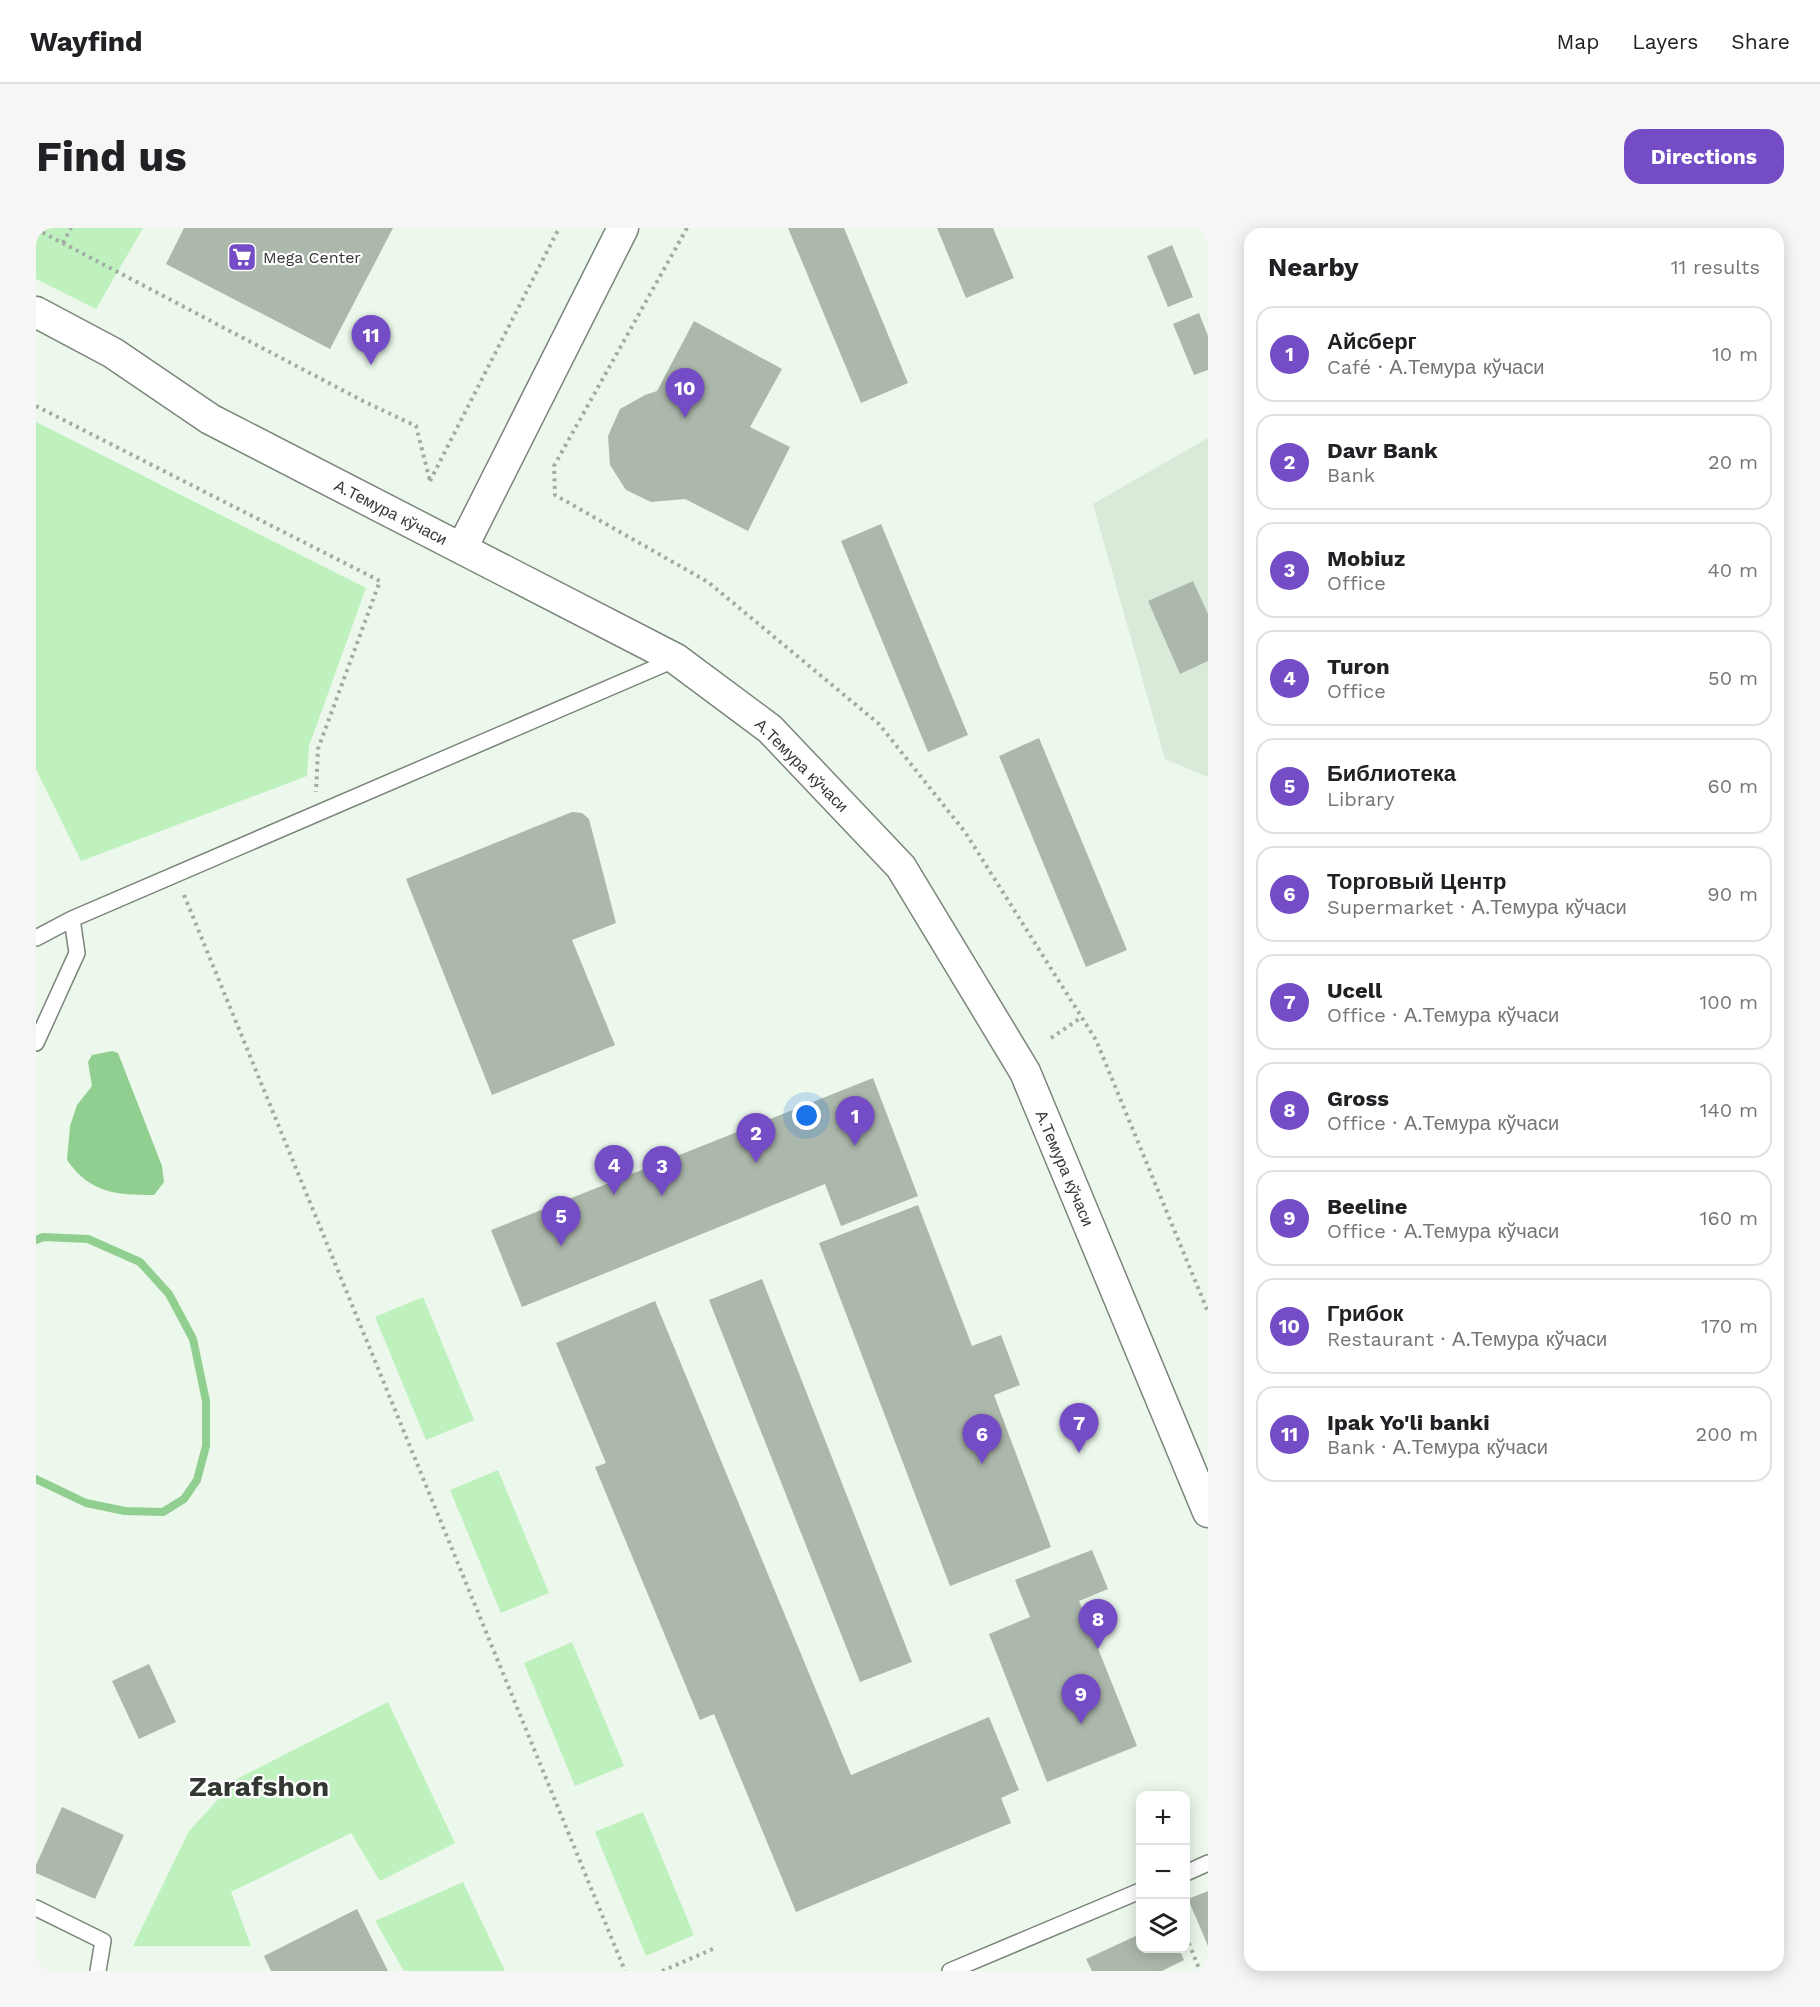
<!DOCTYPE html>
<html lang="en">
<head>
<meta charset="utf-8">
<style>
  body { margin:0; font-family:"Work Sans",sans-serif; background:#f6f6f6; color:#202124 }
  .controls { position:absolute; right:18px; bottom:18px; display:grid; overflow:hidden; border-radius:12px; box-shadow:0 3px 15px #0003 }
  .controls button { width:54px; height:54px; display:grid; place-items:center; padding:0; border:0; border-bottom:2px solid #e0e0e0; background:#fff; color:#202124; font:30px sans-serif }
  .you { position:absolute; left:771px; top:888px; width:21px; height:21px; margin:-15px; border:4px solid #fff; border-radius:50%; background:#1a73e8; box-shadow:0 0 0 9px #1a73e833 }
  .badge { display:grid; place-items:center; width:39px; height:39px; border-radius:50%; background:#744dc6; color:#fff; font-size:20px; font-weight:700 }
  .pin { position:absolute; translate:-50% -50px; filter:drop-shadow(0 2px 3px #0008) }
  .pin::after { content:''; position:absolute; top:32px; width:21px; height:18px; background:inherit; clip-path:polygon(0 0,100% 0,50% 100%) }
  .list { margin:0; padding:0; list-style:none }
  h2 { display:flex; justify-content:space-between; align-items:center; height:78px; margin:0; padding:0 24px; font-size:26px }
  h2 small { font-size:20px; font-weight:400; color:#757577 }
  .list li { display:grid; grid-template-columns:39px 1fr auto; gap:18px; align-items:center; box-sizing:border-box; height:96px; margin:0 12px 12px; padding:0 12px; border:2px solid #e0e0e0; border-radius:18px }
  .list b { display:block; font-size:22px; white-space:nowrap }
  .list p { margin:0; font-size:20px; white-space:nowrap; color:#757577 }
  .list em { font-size:20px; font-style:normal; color:#757577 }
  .icon { flex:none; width:33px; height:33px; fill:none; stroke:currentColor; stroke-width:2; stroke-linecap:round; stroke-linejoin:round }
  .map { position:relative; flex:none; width:1172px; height:1743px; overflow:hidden; border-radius:18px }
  header { display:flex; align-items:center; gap:36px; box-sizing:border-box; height:84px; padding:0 30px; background:#fff; border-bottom:2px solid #e0e0e0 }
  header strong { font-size:28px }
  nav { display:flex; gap:33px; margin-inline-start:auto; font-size:21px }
  .intro { display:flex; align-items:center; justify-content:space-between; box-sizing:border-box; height:144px; padding:0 36px }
  h1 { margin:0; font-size:42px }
  .button { padding:15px 27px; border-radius:18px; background:#744dc6; color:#fff; font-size:21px; font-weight:700 }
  main { display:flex; gap:36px; padding:0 36px }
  aside { flex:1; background:#fff; border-radius:18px; box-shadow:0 3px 15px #0003 }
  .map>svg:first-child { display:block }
</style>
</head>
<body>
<header>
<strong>Wayfind</strong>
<nav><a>Map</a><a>Layers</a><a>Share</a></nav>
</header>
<div class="intro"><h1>Find us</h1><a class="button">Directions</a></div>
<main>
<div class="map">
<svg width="1172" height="1743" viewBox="0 0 1172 1743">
  <rect width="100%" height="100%" fill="#ecf8eb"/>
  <path fill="#d9ead8" d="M1172 210V549L1129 531 1057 276Z"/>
  <path fill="#bef1bd" d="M0 0H107L60 81 0 51Z
    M0 194 330 360 273 518 271 548 45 633 0 541Z
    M387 1069 438 1192 390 1212 339 1089Z
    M462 1242 513 1365 465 1385 414 1262Z
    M536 1414 588 1538 539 1558 488 1435Z
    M352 1474 419 1615 344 1653 315 1605 195 1664 215 1718H97L153 1603 201 1551Z
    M607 1584 658 1707 610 1728 559 1604Z
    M427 1654 469 1743H368L339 1693Z"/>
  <path fill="#90cf8f" d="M76 823 82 825 126 938 128 954 118 967C80 967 54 965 31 932L34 898 41 877 56 858 52 834 56 827Z"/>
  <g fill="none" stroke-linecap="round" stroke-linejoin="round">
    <path stroke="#90cf8f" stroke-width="8" d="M0 1012 7 1009 52 1011 104 1034 133 1066 157 1111 170 1173V1218L161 1252 148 1271 127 1284 89 1283 50 1275 0 1251"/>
  </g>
  <path fill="#adb8ac" d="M148 0H357L294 121 130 36Z
    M752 0H808L872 155 825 175Z
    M901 0H957L978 50 930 70Z
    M1136 17 1157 69 1132 79 1111 28Z
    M1163 85 1172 108V142L1158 147 1137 96Z
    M658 93 746 141 714 199 754 219 712 303 649 271 615 274 590 262 574 237 572 208 584 181 609 167 621 163Z
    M845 296 932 507 892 524 805 313Z
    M1157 353 1172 386V433L1144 446 1112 373Z
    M1003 510 1091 722 1050 739 963 528Z
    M536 584 546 585 553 591 580 695 536 712 579 817 456 867 370 651Z
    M837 850 882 968 805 998 789 956 486 1079 455 1002Z
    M882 977 936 1118 965 1107 984 1157 958 1167 1015 1319 914 1358 783 1015Z
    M726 1051 876 1434 824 1454 673 1072Z
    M619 1073 815 1547 953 1489 983 1562 965 1570 975 1595 760 1684 678 1486 664 1492 559 1239 570 1235 520 1115Z
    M1056 1322 1072 1361 1043 1373 1101 1518 1011 1554 953 1406 994 1389 979 1352Z
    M113 1436 140 1494 103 1511 76 1453Z
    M26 1579 88 1607 59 1671 0 1645V1637Z
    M1172 1663V1718L1152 1671Z
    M321 1681 352 1743H235L228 1728Z
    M1104 1706V1720H1143L1148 1732 1126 1743H1056L1050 1731Z"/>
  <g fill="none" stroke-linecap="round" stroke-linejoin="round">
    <g stroke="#7b857a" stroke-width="18">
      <path id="service" d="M0 710 36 691 640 431
        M0 815 41 725 36 691
        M1150 1645 1172 1635
        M0 1680 67 1713 62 1743
        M914 1743 1104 1663"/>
    </g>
    <g stroke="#7b857a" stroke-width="33">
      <path id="minor" d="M0 84 77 125 174 191 640 431 734 501 865 639 989 844 1172 1284
        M426 320 587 0"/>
    </g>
    <path stroke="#a2aca2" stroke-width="4" stroke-dasharray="3 4.5" stroke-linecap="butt" d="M651 0 518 238 519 267 672 354 843 496 929 604 1060 812 1172 1084
      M0 1 327 173 380 198 394 253
      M27 15 35 0
      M0 178 344 353 282 521 280 564
      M394 253 523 0
      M148 667 589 1743
      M1015 810 1046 789
      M1150 1708 1164 1743
      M626 1743 677 1721"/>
    <use href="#service" stroke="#fff" stroke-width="15"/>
    <use href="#minor" stroke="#fff" stroke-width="30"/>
  </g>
  <defs>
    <g id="supermarket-square" transform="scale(1.5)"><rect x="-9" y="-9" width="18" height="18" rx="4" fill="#744dc6" stroke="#fff"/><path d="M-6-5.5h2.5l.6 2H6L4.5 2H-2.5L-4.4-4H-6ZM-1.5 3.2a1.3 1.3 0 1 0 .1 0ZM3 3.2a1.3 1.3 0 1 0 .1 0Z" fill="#fff"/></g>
  </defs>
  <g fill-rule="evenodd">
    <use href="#supermarket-square" x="206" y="29"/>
  </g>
  <g text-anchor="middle" stroke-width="4.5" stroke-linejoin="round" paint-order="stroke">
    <g font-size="16" fill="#333833" stroke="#fff" text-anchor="start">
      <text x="227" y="35">Mega Center</text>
    </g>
    <g font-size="16" fill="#333833" stroke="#fff">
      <text transform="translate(355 284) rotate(27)" y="6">А.Темура кўчаси</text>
      <text transform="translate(766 537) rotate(45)" y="6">А.Темура кўчаси</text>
      <text transform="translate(1029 940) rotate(67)" y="6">А.Темура кўчаси</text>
    </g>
    <g font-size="28" font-weight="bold" fill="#333833" stroke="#fff">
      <text x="223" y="1568">Zarafshon</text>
    </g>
  </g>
</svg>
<div class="controls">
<button>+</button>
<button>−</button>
<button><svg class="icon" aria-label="layers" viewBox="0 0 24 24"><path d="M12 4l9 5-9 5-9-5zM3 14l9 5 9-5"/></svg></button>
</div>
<div class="you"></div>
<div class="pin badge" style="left:819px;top:918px">1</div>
<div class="pin badge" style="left:720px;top:935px">2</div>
<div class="pin badge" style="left:626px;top:968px">3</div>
<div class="pin badge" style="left:578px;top:967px">4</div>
<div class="pin badge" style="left:525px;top:1018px">5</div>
<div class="pin badge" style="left:946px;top:1236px">6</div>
<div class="pin badge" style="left:1043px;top:1225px">7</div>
<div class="pin badge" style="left:1062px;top:1421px">8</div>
<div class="pin badge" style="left:1045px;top:1496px">9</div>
<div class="pin badge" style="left:649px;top:190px">10</div>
<div class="pin badge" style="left:335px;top:137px">11</div>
</div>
<aside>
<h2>Nearby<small>11 results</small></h2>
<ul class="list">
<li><span class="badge">1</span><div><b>Айсберг</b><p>Café · А.Темура кўчаси</p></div><em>10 m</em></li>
<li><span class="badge">2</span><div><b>Davr Bank</b><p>Bank</p></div><em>20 m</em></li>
<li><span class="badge">3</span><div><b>Mobiuz</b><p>Office</p></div><em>40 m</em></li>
<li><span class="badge">4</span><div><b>Turon</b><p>Office</p></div><em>50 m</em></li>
<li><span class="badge">5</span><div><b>Библиотека</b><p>Library</p></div><em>60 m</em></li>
<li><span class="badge">6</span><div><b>Торговый Центр</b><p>Supermarket · А.Темура кўчаси</p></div><em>90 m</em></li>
<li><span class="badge">7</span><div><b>Ucell</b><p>Office · А.Темура кўчаси</p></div><em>100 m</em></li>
<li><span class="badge">8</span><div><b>Gross</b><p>Office · А.Темура кўчаси</p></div><em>140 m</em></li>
<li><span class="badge">9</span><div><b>Beeline</b><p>Office · А.Темура кўчаси</p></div><em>160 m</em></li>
<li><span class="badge">10</span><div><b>Грибок</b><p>Restaurant · А.Темура кўчаси</p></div><em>170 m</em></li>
<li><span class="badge">11</span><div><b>Ipak Yo'li banki</b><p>Bank · А.Темура кўчаси</p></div><em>200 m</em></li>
</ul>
</aside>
</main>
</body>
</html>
